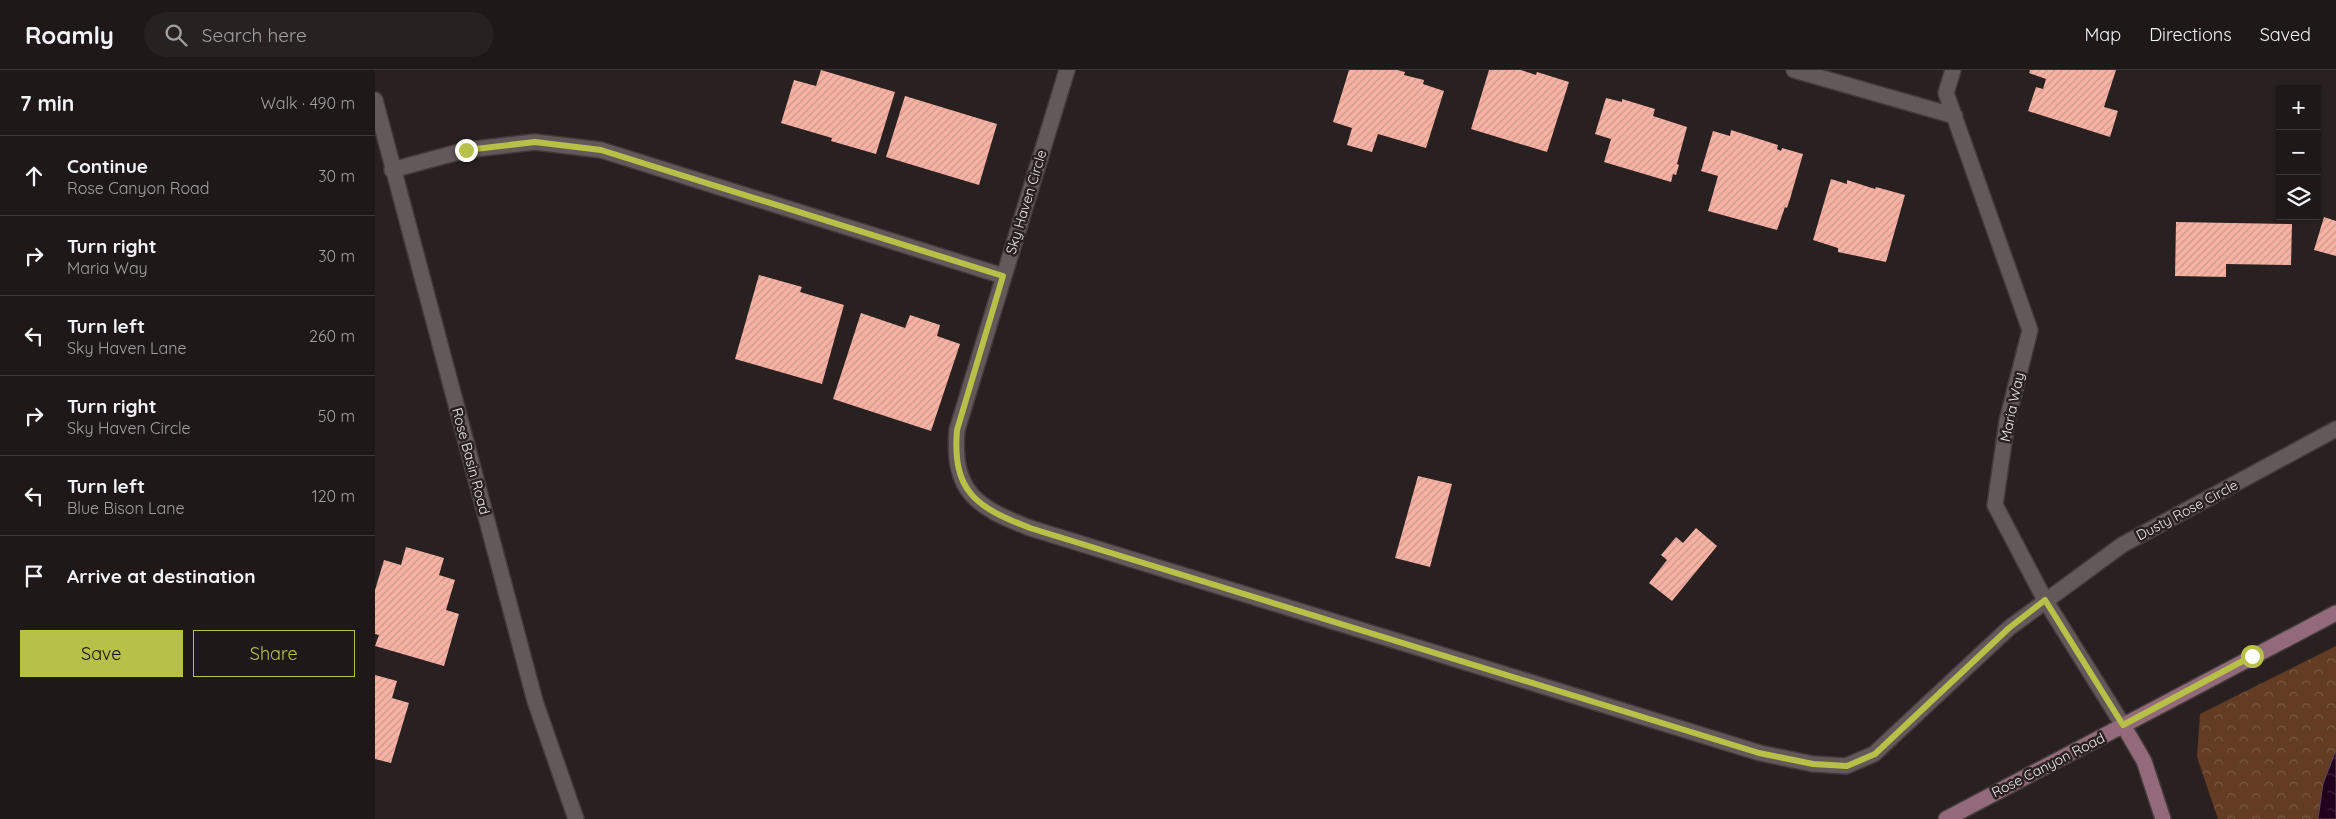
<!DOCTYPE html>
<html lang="en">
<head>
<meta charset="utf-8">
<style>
  body { margin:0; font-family:Quicksand,sans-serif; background:#272122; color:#f1f3f6 }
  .controls { position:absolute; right:15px; top:15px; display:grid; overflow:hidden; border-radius:0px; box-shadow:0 1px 4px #0004 }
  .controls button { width:45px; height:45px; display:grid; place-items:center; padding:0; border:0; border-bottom:1px solid #3c3738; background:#1f1819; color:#f1f3f6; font:25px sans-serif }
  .stop { position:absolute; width:15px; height:15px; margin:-11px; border:4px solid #b8c147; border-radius:50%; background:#fff }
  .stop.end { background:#b8c147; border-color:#fff; box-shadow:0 1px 5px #0008 }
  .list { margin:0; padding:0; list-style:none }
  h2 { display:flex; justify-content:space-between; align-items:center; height:65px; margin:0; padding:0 20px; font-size:21px }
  h2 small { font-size:16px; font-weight:400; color:#a1a0a2 }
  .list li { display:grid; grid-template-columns:32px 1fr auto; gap:15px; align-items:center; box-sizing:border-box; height:80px; padding:0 20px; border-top:1px solid #3c3738 }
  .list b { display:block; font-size:19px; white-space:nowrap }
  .list p { margin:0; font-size:16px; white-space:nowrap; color:#a1a0a2 }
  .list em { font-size:16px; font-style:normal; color:#a1a0a2 }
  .actions { display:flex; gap:10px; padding:15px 20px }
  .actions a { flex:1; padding:11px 0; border:1px solid #b8c147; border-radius:0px; text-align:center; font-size:18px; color:#b8c147 }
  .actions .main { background:#b8c147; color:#111 }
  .icon { flex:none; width:28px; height:28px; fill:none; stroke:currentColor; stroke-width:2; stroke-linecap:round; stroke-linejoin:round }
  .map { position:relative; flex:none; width:1961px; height:749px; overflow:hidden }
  header { display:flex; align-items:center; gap:30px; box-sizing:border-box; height:70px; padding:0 25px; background:#1f1819; border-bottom:1px solid #3c3738 }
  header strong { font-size:24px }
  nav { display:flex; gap:28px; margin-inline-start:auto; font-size:18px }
  .search { width:350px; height:45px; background:#272122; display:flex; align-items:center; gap:12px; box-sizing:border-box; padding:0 18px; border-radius:28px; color:#a1a0a2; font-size:19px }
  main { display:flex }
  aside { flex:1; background:#1f1819 }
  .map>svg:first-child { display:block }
</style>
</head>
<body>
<header>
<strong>Roamly</strong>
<div class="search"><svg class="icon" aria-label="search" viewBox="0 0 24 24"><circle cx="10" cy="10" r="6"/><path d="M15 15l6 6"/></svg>Search here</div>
<nav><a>Map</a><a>Directions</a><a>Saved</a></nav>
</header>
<main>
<aside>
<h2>7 min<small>Walk · 490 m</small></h2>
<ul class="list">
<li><svg class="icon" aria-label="ahead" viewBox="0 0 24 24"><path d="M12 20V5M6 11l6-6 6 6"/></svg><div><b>Continue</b><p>Rose Canyon Road</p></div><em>30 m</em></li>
<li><svg class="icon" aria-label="right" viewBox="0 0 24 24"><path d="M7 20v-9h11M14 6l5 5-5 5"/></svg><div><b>Turn right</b><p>Maria Way</p></div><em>30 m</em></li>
<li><svg class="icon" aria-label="left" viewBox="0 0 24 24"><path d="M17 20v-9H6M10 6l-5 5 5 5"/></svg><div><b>Turn left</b><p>Sky Haven Lane</p></div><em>260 m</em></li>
<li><svg class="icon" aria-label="right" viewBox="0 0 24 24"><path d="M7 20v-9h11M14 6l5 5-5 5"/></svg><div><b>Turn right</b><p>Sky Haven Circle</p></div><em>50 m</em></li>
<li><svg class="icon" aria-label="left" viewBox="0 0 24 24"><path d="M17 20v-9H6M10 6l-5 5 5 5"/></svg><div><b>Turn left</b><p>Blue Bison Lane</p></div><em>120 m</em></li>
<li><svg class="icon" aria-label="arrive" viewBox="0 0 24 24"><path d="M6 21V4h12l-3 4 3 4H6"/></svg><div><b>Arrive at destination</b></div></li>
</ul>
<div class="actions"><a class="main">Save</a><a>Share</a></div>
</aside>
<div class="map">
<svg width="1961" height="749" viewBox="0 0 1961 749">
  <defs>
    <pattern id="park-crowns" width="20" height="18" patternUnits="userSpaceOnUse" patternTransform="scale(1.25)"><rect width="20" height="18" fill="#633c23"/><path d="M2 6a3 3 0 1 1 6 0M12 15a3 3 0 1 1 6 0" fill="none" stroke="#7a5843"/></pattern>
    <pattern id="water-ripples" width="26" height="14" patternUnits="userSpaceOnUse" patternTransform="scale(1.25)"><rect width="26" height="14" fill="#21001e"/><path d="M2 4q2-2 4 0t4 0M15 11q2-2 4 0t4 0" fill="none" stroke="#42253f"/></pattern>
    <pattern id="building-hatch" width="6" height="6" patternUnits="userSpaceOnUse" patternTransform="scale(1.25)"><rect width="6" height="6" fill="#f8b2a3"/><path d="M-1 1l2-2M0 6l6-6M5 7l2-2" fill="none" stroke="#cc978c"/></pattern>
  </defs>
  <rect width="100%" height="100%" fill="#292021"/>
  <path fill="url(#park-crowns)" d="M1961 576V749H1843L1822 687 1825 644Z"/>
  <path fill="url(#water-ripples)" stroke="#5f465b" d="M1961 680V749H1943L1948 714Z"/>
  <path fill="url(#building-hatch)" d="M446 0 520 22 501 84 456 71 457 68 406 53 419 10 441 16Z
    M974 0H1022L1030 2 1029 5 1049 10 1048 14 1069 21 1051 78 1003 64 997 82 972 75 977 58 958 52Z
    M1114 0H1146L1161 5 1162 2 1194 12 1172 82 1096 59Z
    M1655 0H1741L1729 37 1743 41 1735 67 1653 41 1661 17 1668 19 1671 9 1654 3Z
    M530 26 622 54 604 115 511 87Z
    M1231 28 1247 32V29L1280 39 1278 46 1312 57 1302 94 1304 95 1301 105 1298 104 1296 112 1229 92 1236 69 1220 64Z
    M1356 60 1403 75 1402 79 1406 81 1407 78 1428 84 1415 129 1412 138 1410 137 1402 160 1333 141 1343 106 1326 101 1338 61 1355 66Z
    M1456 109 1472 114V110L1500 119 1501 117 1530 125 1511 192 1463 182V178L1438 170Z
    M1949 147 1961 151V186L1939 180Z
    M1801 152 1917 154 1916 195 1851 194V207L1800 206Z
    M384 205 427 217 425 222 469 235 447 314 360 289Z
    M486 243 530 258 535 245 565 255 562 266 585 274 556 361 458 329Z
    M1043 406 1077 414 1055 497 1020 488Z
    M1321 458 1342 476 1297 531 1274 513 1292 490 1286 485 1301 467 1308 473Z
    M31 477 69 488 64 505 80 510 71 540 84 544 69 596 0 576 4 565 0 564V520L9 490 26 495Z
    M0 605 22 611 17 628 34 633 16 693 0 689Z"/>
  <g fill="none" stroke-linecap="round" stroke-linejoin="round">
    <g stroke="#433b3b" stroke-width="18">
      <path id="street" d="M692 0 582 360C577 422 601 437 655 458L1385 683 1438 694 1471 696 1499 684 1634 558 1747 475 1961 359
        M1419 0 1580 46
        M1578 0 1571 23 1655 260 1632 351 1620 435 1670 530 1748 655
        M0 30 160 631 201 749
        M17 100 91 80 160 72 226 80 628 206"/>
    </g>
    <g stroke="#433b3b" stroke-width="18">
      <path id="secondary" d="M1748 655 1769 691 1788 749
        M1571 749 1961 543"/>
    </g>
    <use href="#street" stroke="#64595a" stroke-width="15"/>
    <use href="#secondary" stroke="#926a7a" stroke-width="15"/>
  </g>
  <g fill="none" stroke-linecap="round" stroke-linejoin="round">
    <path stroke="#b8c147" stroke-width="6" d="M91 80 160 72 226 80 628 206 582 360C577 422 601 437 655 458L1384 683 1438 694 1472 696 1500 684 1634 558 1670 530 1748 655 1877 586"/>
  </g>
  <g text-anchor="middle" stroke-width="5" stroke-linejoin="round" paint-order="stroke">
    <g font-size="14" fill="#efe9e9" stroke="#292021">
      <text transform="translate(651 132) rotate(-73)" y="5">Sky Haven Circle</text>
      <text transform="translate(1637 337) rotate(-78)" y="5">Maria Way</text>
      <text transform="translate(96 391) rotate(75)" y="5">Rose Basin Road</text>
      <text transform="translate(1812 440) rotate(-28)" y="5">Dusty Rose Circle</text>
      <text transform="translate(1673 695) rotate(-27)" y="5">Rose Canyon Road</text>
    </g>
  </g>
</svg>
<div class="controls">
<button>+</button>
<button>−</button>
<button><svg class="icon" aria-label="layers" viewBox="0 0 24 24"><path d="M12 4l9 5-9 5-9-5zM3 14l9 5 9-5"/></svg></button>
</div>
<div class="stop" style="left:1877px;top:586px"></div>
<div class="stop end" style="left:91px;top:80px"></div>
</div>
</main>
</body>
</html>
